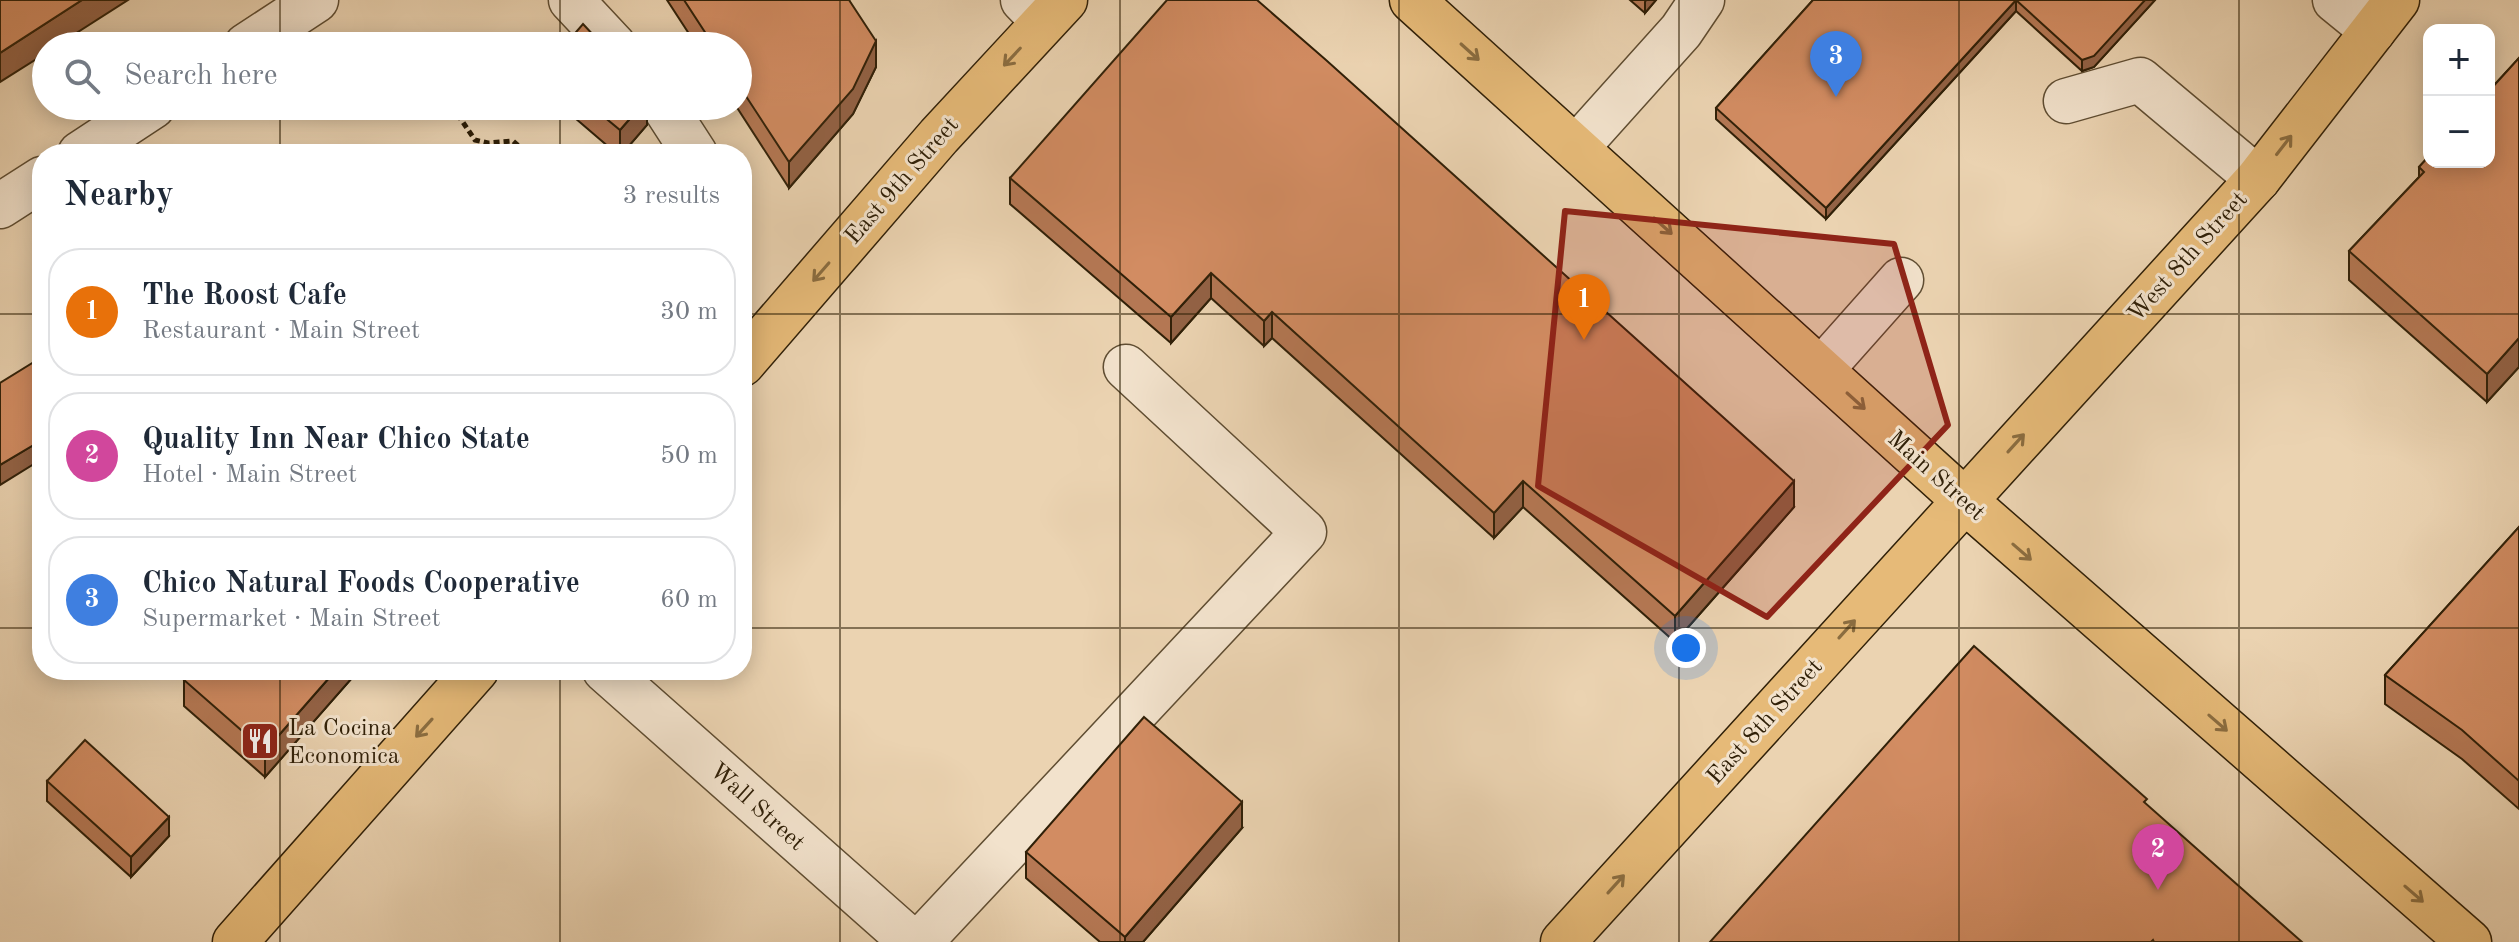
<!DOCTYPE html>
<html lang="en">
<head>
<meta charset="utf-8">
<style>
  body { margin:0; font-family:"Old Standard TT",serif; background:#f6f6f7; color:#1f2937 }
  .controls { position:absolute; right:24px; top:24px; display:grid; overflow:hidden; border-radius:16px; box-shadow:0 4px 20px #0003 }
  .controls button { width:72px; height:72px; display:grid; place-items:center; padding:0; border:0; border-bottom:2px solid #e0e1e3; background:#fff; color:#1f2937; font:40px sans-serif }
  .you { position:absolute; left:1686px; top:648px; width:28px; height:28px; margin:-20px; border:6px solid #fff; border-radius:50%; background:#1a73e8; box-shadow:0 0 0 12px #1a73e833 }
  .badge { display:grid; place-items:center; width:52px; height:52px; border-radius:50%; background:#d93025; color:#fff; font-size:26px; font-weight:700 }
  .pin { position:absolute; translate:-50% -66px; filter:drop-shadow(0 2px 4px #0008) }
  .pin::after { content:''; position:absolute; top:42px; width:28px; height:24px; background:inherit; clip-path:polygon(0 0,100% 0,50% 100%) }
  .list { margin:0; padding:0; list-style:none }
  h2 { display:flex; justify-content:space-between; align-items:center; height:104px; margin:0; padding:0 32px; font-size:34px }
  h2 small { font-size:26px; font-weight:400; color:#747a83 }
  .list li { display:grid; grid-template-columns:52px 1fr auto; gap:24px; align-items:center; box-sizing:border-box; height:128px; margin:0 16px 16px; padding:0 16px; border:2px solid #e0e1e3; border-radius:32px }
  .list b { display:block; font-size:30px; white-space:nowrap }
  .list p { margin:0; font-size:26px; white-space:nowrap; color:#747a83 }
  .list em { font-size:26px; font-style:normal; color:#747a83 }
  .icon { flex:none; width:44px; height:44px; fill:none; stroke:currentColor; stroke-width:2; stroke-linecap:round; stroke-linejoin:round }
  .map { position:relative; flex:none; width:2519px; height:942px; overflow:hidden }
  .search { position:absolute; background:#fff; box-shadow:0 4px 20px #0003; left:32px; top:32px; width:720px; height:88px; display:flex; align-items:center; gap:20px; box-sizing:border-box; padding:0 28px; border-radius:44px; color:#747a83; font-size:30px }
  .panel { position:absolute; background:#fff; box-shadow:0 4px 20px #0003; left:32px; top:144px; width:720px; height:536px; border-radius:32px }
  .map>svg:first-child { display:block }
</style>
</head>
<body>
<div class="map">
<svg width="2519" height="942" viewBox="0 0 2519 942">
  <rect width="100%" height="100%" fill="#ebd3b1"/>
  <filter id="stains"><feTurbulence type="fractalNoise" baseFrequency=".0025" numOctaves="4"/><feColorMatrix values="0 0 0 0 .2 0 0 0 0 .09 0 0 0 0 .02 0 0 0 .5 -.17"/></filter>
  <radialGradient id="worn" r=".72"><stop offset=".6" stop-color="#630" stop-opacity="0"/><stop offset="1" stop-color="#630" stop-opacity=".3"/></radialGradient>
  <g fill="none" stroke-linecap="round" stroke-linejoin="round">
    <g stroke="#5f4d32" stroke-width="47">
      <path id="minor" d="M571 0 614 46
        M1023 0 1044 22
        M2335 0 2373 31
        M246 46 316 0
        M2066 101 2140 80 2258 179
        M664 106 695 154
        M1576 148 1681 31 1702 0
        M80 154 153 106
        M0 206 42 179
        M1821 370 1901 280
        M605 670 912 942
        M920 942 1304 532 1126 367"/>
    </g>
    <g stroke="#302008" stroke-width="47">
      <path id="major" d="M1412 0 1964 500 2469 942
        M742 364 939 136 1065 0
        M235 942 476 670
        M1563 942 2258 179 2397 0"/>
    </g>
    <path stroke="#302008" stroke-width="5" stroke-dasharray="6 4" stroke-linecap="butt" d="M409 40 412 46
      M452 106 475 140 488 143 513 141 528 154"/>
    <use href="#minor" stroke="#f2e2cc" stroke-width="44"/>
    <use href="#major" stroke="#e6ba78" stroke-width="44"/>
  </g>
  <path fill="#b57854" stroke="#302008" stroke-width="2" d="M667 0H849L876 67 853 114 789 188 736 106H738V46H697Z
    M1630 0H1656L1645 13Z
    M1813 0H2155L2094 67 2082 71 2016 11 1826 219 1716 119V108Z
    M2519 58V367L2487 402 2349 280V251L2419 177V167Z
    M561 106H647V125L622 154H617Z
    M1010 178 1794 507 1675 642 1523 507 1494 538 1272 338 1264 346 1211 298 1171 343 1010 204Z
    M2519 527V809L2462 759 2385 704V675Z
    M193 670H359L265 777 184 706V680Z
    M47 781 169 836 131 877 47 801Z
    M1242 828 1143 942H1100L1026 878V852Z"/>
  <path fill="#936245" stroke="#302008" stroke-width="2" d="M82 0H128L56 46H46V53L0 82V53Z
    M1646 0H1656L1645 13V2Z
    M2016 0V11L1826 219V208Z
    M2145 0H2155L2094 67 2082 71V60Z
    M876 41V67L853 114 789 188V162Z
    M641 106H647V125L622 154H620V130Z
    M1211 273V298L1171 343V317Z
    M1272 312V338L1264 346V321Z
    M2519 338V367L2487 402V374Z
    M42 440V459L0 485V465Z
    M1523 481V507L1494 538V513Z
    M1794 481V507L1675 642V616Z
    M336 670H359L265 777V751Z
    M1242 802V828L1143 942H1125V937Z
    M169 817V836L131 877V857Z"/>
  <path fill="#d28c62" stroke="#302008" stroke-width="2" d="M0 0H82L0 53Z
    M684 0H849L876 41 853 89 789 162 738 84V46H714Z
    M1167 0H1257L1326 60 1794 481 1675 616 1523 481 1494 513 1272 312 1264 321 1211 273 1171 317 1010 178Z
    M1813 0H2145L2094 56 2082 60 2016 0 1826 208 1716 108Z
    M583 24 596 38 606 44 615 45 617 46H564Z
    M2519 58V338L2487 374 2349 251 2424 172 2419 167 2429 156V162H2489V91Z
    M591 106H641L620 130Z
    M42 357V440L0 465V383Z
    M2519 527V781L2462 730 2385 675Z
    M1974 646 2147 799 2144 802 2302 942H2154L2153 940 2151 942H1710Z
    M193 670H336L265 751 184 680Z
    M1144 717 1242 802 1125 937 1026 852Z
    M85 740 169 817 131 857 47 781Z"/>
  <defs><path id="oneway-shaft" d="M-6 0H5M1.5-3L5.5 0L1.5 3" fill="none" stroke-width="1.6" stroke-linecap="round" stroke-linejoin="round" transform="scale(2)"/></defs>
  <g stroke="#8b6d40">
    <use href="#oneway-shaft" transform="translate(1470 52) rotate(42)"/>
    <use href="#oneway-shaft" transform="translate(1012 57) rotate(133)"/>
    <use href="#oneway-shaft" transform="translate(2284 145) rotate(-52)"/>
    <use href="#oneway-shaft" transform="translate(1663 226) rotate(42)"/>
    <use href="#oneway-shaft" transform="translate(821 272) rotate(131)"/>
    <use href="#oneway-shaft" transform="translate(1856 401) rotate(42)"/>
    <use href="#oneway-shaft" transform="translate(2016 443) rotate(-48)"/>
    <use href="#oneway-shaft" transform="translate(2022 552) rotate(41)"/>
    <use href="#oneway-shaft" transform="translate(1847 629) rotate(-48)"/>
    <use href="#oneway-shaft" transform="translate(2218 723) rotate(41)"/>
    <use href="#oneway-shaft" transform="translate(424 728) rotate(132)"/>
    <use href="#oneway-shaft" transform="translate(1616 884) rotate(-48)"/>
    <use href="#oneway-shaft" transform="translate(2414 894) rotate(41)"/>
  </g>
  <path fill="#8f2418" fill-opacity="0.2" stroke="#8f2418" stroke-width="6" stroke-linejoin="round" d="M1565 211 1894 244 1948 425 1767 617 1538 486Z"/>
  <path fill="none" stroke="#302008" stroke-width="2" stroke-opacity="0.55" d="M280 0V46M560 0V46M840 0V942M1120 0V942M1399 0V942M1679 0V942M1959 0V942M2239 0V942M280 106V154M560 106V154M0 314H42M742 314H2519M0 628H42M742 628H2519M280 670V942M560 670V942"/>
  <defs>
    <g id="restaurant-square" transform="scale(2)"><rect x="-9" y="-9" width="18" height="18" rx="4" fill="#8f2418" stroke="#f2e2cc"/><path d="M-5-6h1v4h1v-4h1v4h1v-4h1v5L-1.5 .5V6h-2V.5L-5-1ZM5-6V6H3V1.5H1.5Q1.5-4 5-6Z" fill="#fff"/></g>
  </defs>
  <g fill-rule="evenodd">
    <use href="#restaurant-square" x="260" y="741"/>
  </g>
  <g text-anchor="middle" stroke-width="6" stroke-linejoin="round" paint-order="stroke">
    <g font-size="24" fill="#302008" stroke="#f2e2cc">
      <text transform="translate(901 180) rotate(-49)" y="8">East 9th Street</text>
      <text transform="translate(2187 256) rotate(-48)" y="8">West 8th Street</text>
      <text transform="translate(1937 475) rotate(42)" y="8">Main Street</text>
      <text transform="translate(1764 721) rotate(-48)" y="8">East 8th Street</text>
      <text transform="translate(758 806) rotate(42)" y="8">Wall Street</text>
    </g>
    <g font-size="24" fill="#302008" stroke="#f2e2cc" text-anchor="start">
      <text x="288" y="735">La Cocina<tspan x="288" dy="28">Economica</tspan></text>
    </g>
  </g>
  <rect width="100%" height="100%" filter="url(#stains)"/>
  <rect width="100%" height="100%" fill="url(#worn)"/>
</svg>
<div class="controls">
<button>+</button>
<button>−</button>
</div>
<div class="you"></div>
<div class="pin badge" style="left:1584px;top:340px;background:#e8710a">1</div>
<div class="pin badge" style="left:2158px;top:890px;background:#d1479c">2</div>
<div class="pin badge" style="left:1836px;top:97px;background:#3f7fe0">3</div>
<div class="search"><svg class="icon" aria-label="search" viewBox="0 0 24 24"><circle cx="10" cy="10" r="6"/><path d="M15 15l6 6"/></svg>Search here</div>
<section class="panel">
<h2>Nearby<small>3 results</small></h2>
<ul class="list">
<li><span class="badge" style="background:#e8710a">1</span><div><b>The Roost Cafe</b><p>Restaurant · Main Street</p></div><em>30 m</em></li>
<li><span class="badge" style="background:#d1479c">2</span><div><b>Quality Inn Near Chico State</b><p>Hotel · Main Street</p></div><em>50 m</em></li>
<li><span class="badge" style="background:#3f7fe0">3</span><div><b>Chico Natural Foods Cooperative</b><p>Supermarket · Main Street</p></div><em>60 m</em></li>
</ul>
</section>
</div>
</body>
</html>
